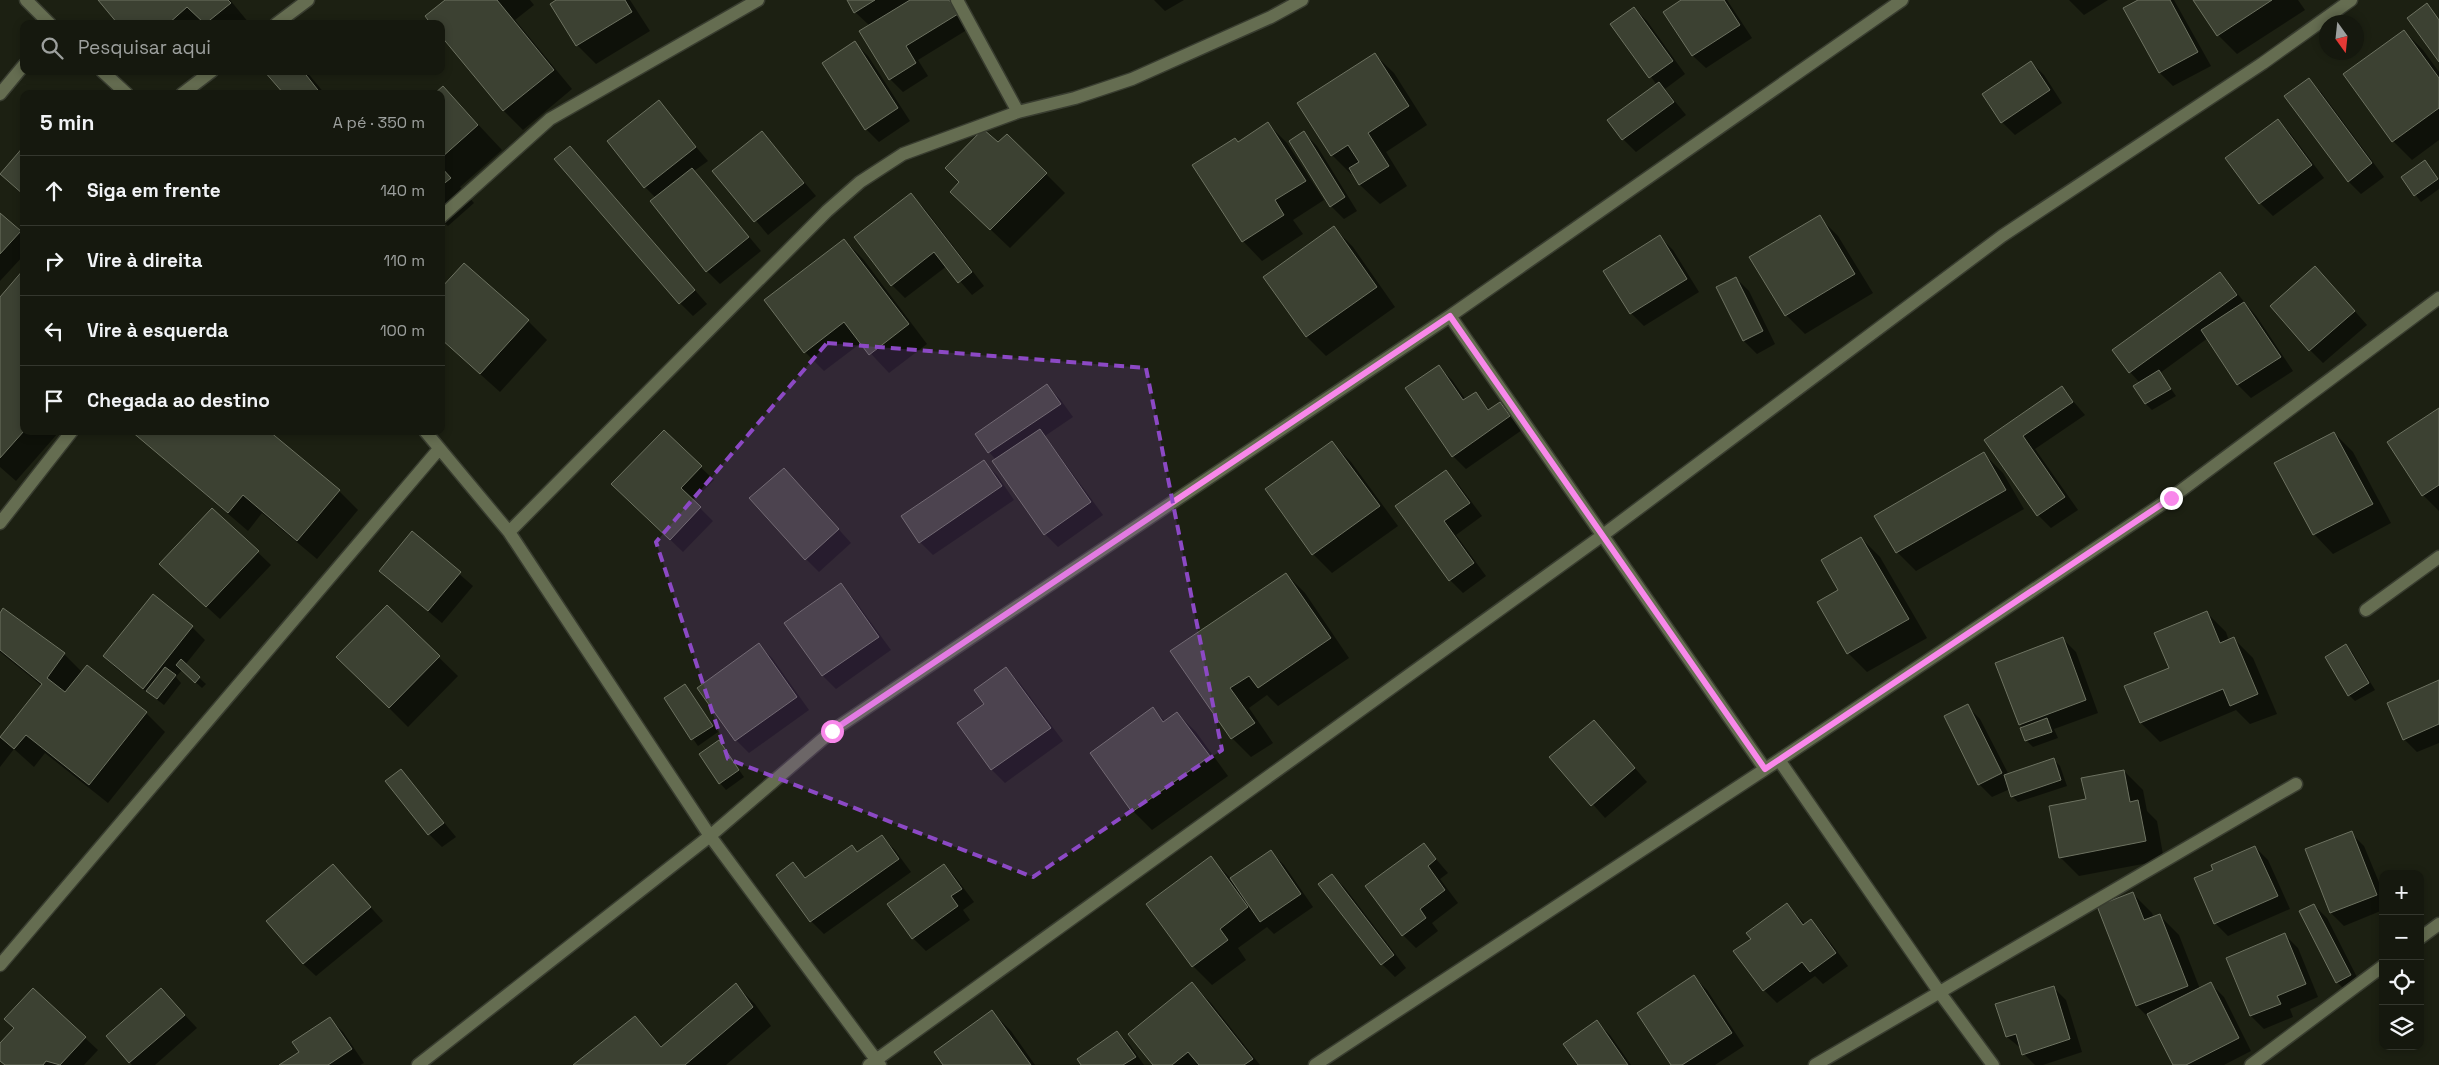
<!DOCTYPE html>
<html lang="pt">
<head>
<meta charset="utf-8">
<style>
  body { margin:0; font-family:"Space Grotesk",sans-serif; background:#22251c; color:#f1f3f6 }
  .controls { position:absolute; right:15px; bottom:15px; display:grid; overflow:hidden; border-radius:10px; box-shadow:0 2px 8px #0003 }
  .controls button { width:45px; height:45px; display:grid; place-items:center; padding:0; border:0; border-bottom:1px solid #34372e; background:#15180e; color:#f1f3f6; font:25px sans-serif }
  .compass { position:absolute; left:2319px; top:15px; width:45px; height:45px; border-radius:50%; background:#15180e; box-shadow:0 2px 8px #0003; rotate:165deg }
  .stop { position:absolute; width:15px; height:15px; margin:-11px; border:4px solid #f888ea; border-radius:50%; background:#fff }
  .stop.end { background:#f888ea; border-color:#fff; box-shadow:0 1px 5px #0008 }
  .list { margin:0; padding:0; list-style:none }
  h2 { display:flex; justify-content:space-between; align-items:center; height:65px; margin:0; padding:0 20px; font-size:21px }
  h2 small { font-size:16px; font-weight:400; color:#9da09e }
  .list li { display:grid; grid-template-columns:32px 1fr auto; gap:15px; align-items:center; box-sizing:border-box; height:70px; padding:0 20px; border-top:1px solid #34372e }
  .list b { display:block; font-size:19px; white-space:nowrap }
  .list em { font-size:16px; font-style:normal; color:#9da09e }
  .icon { flex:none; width:28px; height:28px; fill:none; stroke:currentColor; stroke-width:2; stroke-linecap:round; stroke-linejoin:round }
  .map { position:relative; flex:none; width:2439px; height:1065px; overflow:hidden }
  .search { position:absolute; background:#15180e; box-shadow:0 2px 8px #0003; left:20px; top:20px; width:425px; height:55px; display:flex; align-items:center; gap:12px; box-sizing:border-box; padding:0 18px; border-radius:10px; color:#9da09e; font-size:19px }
  .panel { position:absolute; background:#15180e; box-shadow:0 2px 8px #0003; left:20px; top:90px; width:425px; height:345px; border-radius:10px }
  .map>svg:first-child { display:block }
</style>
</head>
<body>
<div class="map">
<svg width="2439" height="1065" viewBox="0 0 2439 1065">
  <rect width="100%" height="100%" fill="#1c2012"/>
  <path fill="#0007" d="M100 0H230L249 23 119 24Z
    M447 0H530L534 5 515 20 572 89 523 130 504 111 441 34Z
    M558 0H630L650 31 596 64 577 45Z
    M848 0H953L970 28 918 60 928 76 903 92 890 79 870 26 855 12Z
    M1154 0H1184L1165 11Z
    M1684 0H1727L1752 38 1706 68 1693 56 1664 13Z
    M2069 0H2108L2084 15Z
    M2140 0H2174L2211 66 2173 86 2160 73 2125 8Z
    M2194 0H2298L2305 10 2237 54 2218 35Z
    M1634 8 1647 21 1685 74 1665 89 1686 115 1636 152 1623 139 1657 85 1612 25Z
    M2404 31 2423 50 2439 72V140L2412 160 2393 141Z
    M855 43 868 56 910 121 879 142 866 129Z
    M1374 54 1394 73 1427 125 1386 152 1407 186 1380 204 1360 185 1353 173 1351 174 1332 155Z
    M2031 62 2044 75 2062 103 2015 135 2002 122Z
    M265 71H306L325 94H286Z
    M2308 79 2321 92 2384 177 2361 194 2348 181Z
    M443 87 502 150 460 187 474 203 448 226 441 220V94Z
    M658 102 708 161 694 171 761 251 720 284 707 271 656 198 645 187Z
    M2277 120 2290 133 2324 178 2273 216 2260 203Z
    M1268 124 1287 143 1324 200 1293 220 1303 234 1262 261 1243 241 1239 143Z
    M762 132 816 196 768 235 714 171Z
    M1304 133 1317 146 1357 211 1344 219 1331 206Z
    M1007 135 1065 193 1010 248 971 211 960 182Z
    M570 147 707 304 693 316 680 303Z
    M2424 162 2439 180V189L2421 202 2402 177Z
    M911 195 924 208 984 286 972 295 947 266 905 298 892 285Z
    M0 214 24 235V255L0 281Z
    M1819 217 1838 236 1873 293 1805 334 1786 315Z
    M1334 228 1353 247 1395 307 1326 356 1307 337 1264 277Z
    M1660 237 1673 250 1699 292 1644 326 1631 313Z
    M844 240 863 259 927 344 889 373 861 343 824 371 805 352Z
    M24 271V431L59 432 16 481 0 467V299Z
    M2220 273 2257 317 2293 371 2251 398 2238 385 2208 338 2160 373 2176 396 2152 410 2146 404 2140 383 2130 372Z
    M1736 278 1749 291 1775 344 1757 354 1744 341 1717 288Z
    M2328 281 2367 325 2323 363 2310 350Z
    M528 321 547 340 500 392 441 339Z
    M1439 367 1452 380 1466 400 1475 394 1490 410 1500 404 1522 430 1466 469 1453 456Z
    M1047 386 1060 399 1073 417 1045 436 1103 515 1058 547 1045 534 996 460 989 452Z
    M2062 388 2085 415 2035 449 2078 510 2051 528 2038 515 1986 441Z
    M2439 410V511L2423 495Z
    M132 431 339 491 358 510 317 559 262 513 248 531Z
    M664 432 714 480 693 501 713 521 683 552 626 497Z
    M2334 433 2353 452 2391 523 2333 554 2314 534Z
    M1332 443 1351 462 1398 526 1332 573 1313 554Z
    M1984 454 2003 473 2024 509 1916 571 1897 552Z
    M984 462 997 475 1014 500 933 555 920 542Z
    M1445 472 1458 484 1482 516 1456 535 1486 576 1463 593 1450 580 1397 506Z
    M797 483 851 543 819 572 806 559Z
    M212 509 271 565 220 619 174 577Z
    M412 533 473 586 442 623 380 571Z
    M1861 538 1880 557 1927 638 1867 672 1848 653 1839 590Z
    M1286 574 1305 593 1349 658 1278 706 1267 695 1249 708 1273 743 1251 757 1232 738 1172 651Z
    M840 585 853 598 891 650 836 689 823 676 786 623Z
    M387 607 458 676 408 727 357 676Z
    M4 610 64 654 82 672 146 713 165 732 108 803 45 753 34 767 14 749 0 767V739L42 686 0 652V615Z
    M2207 613 2226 632 2229 641 2234 639 2253 658 2277 714 2250 724 2236 710 2160 742 2141 723 2171 668Z
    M192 627 205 640 185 665 206 684 202 688 182 670 176 677 181 683 164 705 117 669 104 656Z
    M2063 639 2076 652 2098 713 2054 729 2058 738 2033 747 2027 741 2022 728H2023L2020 724Z
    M759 645 772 658 809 710 749 753 736 740Z
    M2346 646 2352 652 2375 690 2355 701 2349 695Z
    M1006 669 1019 682 1063 741 1005 783 992 770 959 723 985 704Z
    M2439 682V743L2417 752 2404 739Z
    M685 685 718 732 698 746 665 699Z
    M1967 706 1980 719 2009 775 2053 759 2060 766 2067 786 2018 802 2012 796 2010 789 1992 797 1979 784Z
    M1153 709 1166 722 1177 713 1196 732 1228 776 1152 830 1133 811Z
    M1594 721 1647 782 1605 818 1551 757Z
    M719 742 744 777 726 790 720 783Z
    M401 770 456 837 442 847 429 834Z
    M2124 771 2143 790 2147 811 2157 821 2164 860 2079 876 2060 857 2087 800Z
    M2351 833 2364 846 2383 892V910L2344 926 2331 913 2307 850Z
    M881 836 894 849 911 872 824 934 811 921 793 864 807 879 852 847 858 853Z
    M1424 845 1448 873 1440 879 1458 903 1432 923 1438 931 1416 948 1403 935Z
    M2255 847 2268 860 2290 909 2228 936 2215 923V871Z
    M1271 852 1284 865 1313 907 1274 934 1267 927 1238 948 1246 960 1212 985 1193 966 1148 904 1211 858 1231 879Z
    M333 865 383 921 316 976 303 964Z
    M944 865 956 878 974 902 963 910 970 920 926 951 913 938 889 905Z
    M1332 875 1345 888 1406 968 1395 977 1382 964 1320 884Z
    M2133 894 2152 913 2154 918 2160 916 2179 935 2200 989 2211 984 2224 997 2251 1051 2224 1065H2175L2152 1021 2137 1006 2099 907Z
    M1787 905 1806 925 1811 921 1824 934 1848 966 1823 984 1815 976 1777 1003 1764 990 1752 940Z
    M2314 905 2327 918 2363 989 2350 995 2337 982Z
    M2285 935 2298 948 2318 997 2290 1009 2293 1017 2264 1029 2251 1016 2227 958Z
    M1694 977 1707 990 1744 1046 1715 1065H1673Z
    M1192 984 1211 1003 1260 1065H1155Z
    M736 985 755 1004 771 1026 726 1065H575L635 1018 663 1047Z
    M2053 987 2066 1000 2082 1052 2043 1065H2035L2024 1054 2022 1049 2007 1037Z
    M161 990 197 1028 155 1065H132L108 1037Z
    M992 1012 1011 1031 1035 1065H944Z
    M330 1019 343 1032 364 1063 360 1065H281L300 1052Z
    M1597 1022 1610 1035 1631 1065H1579Z
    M1117 1032 1130 1045 1144 1065H1083Z
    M85 1038 98 1050 84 1065H5L0 1060V1045Z"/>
  <path fill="#3c4132" stroke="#6d7261" d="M98 0H228L231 3 205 24 187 7 168 24H118Z
    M445 0H497L554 70 503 111 441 36V24H431L425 16Z
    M556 0H625L632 12 576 46 550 4Z
    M847 0H875L854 13Z
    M910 0H949L958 14 906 46 916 63 889 80 859 31Z
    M1681 0H1724L1740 25 1692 56 1663 12Z
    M2138 0H2170L2198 52 2159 73 2123 8Z
    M2193 0H2272L2217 36Z
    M2427 3 2439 20V62L2407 18Z
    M1634 7 1673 61 1649 78 1610 24Z
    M2404 30 2439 78V108L2392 142 2343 74Z
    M855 41 898 108 865 130 822 63Z
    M1375 53 1409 106 1368 133 1389 166 1359 185 1349 168 1359 162 1348 145 1331 156 1297 103Z
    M2031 61 2050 90 2001 123 1982 94Z
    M264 71H303L321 94H284Z
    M2309 78 2372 163 2348 182 2284 96Z
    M1659 82 1674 102 1622 140 1607 120Z
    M443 86 478 125 441 158V94H434Z
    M659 100 696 147 644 188 607 141Z
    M2278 119 2312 165 2259 204 2225 158Z
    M1268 122 1306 181 1275 200 1284 215 1242 242 1192 165 1235 138 1238 142Z
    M983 129 998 142 1007 134 1047 173 990 230 950 192 959 182 945 168Z
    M762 131 804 183 754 222 712 171Z
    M1304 131 1345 197 1330 207 1289 141Z
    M24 146V195L0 174Z
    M570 146 695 290 679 304 554 159Z
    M2425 160 2438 179 2414 196 2401 177Z
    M441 167 451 178 441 186Z
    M692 168 749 237 706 272 650 201Z
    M911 193 972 272 958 283 934 252 891 286 854 237Z
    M0 213 21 231 0 254Z
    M1820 215 1855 274 1785 316 1749 257Z
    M1334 226 1377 287 1306 337 1263 277Z
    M1660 235 1687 279 1630 314 1603 271Z
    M844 239 909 324 869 355 844 322 804 353 764 300Z
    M464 263 529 320 480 374 441 339V288Z
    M2315 266 2355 311 2309 351 2270 306Z
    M24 269V391L21 395 24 397V431L0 458V297Z
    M2220 272 2237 295 2129 373 2112 350Z
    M1736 277 1763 331 1743 341 1716 287Z
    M2244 302 2281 357 2237 385 2201 330Z
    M1439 365 1463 400 1476 392 1488 410 1500 402 1510 416 1452 457 1405 388Z
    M2159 370 2171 389 2145 404 2133 386Z
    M1047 384 1061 404 988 453 975 434Z
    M2062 386 2073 402 2023 436 2065 497 2037 516 1984 440Z
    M2439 408V485L2422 496 2387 442Z
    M1040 429 1091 502 1044 535 992 461Z
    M664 430 702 466 681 488 701 507 670 540 611 484Z
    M131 431H269L340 490 297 541 243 495 228 513Z
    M2334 432 2373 504 2313 535 2274 463Z
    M1332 441 1380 506 1312 555 1265 489Z
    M1984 452 2006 490 1896 553 1874 516Z
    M984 460 1002 486 919 543 901 516Z
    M784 468 839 529 805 560 749 498Z
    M1446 470 1470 503 1444 521 1474 563 1449 581 1395 506Z
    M212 508 259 551 206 607 159 564Z
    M412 531 461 572 428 611 379 571Z
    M1861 537 1909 619 1847 654 1817 602 1838 590 1821 560Z
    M1286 573 1331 638 1258 688 1249 676 1230 688 1255 723 1231 739 1170 651Z
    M841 583 879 637 822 676 784 623Z
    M153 594 193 626 143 689 103 656Z
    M387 605 440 656 389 708 336 657Z
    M3 608 65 653 47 678 65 692 87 665 147 712 89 785 26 735 14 749 0 737 42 684 0 650V613Z
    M2207 611 2220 643 2234 637 2258 694 2230 706 2223 689 2140 723 2124 686 2169 668 2154 633Z
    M2063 637 2086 700 2019 725 1995 663Z
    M759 643 797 697 735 741 697 688Z
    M2346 644 2369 683 2348 696 2325 657Z
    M181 659 200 677 195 683 176 665Z
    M165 667 176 675 157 699 146 691Z
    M1006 667 1051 728 991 770 957 723 984 704 974 690Z
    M2439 680V724L2403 740 2387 703Z
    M685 684 713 726 691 740 664 698Z
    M1968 704 2002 773 1978 785 1944 716Z
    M1153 707 1163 722 1177 712 1210 756 1132 812 1090 753Z
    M2047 718 2052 732 2025 741 2020 728Z
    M1594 720 1635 768 1591 806 1549 757Z
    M719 740 739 770 719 784 699 754Z
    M2054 758 2061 780 2011 797 2004 775Z
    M401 769 444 823 428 835 385 781Z
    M2124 770 2130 802 2138 800 2146 841 2059 858 2049 806 2086 799 2081 778Z
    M2352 831 2377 895 2330 913 2305 849Z
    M882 835 899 859 810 922 776 875 793 862 805 878 852 845 857 852Z
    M1424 843 1436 859 1428 866 1445 890 1420 909 1426 918 1402 936 1365 886Z
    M2255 846 2278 896 2214 924 2194 878 2213 870 2211 865Z
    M1271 850 1301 894 1260 922 1230 878Z
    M1211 856 1248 907 1220 929 1228 940 1192 967 1146 904Z
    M333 864 371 907 303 964 266 921Z
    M944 864 962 889 951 896 958 906 912 939 887 904Z
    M1332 874 1394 955 1381 965 1318 884Z
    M2133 892 2144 920 2160 914 2188 986 2136 1006 2097 906Z
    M1787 903 1803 925 1811 919 1836 953 1810 972 1802 962 1763 991 1733 951 1751 939 1746 933Z
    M2314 904 2351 975 2336 983 2299 911Z
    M2285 933 2306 984 2277 996 2281 1004 2250 1016 2226 958Z
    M1694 975 1732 1033 1682 1065H1671L1637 1013Z
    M1192 982 1253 1059 1244 1065H1199L1188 1052 1172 1065H1153L1128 1034Z
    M2211 982 2239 1038 2186 1065H2173L2147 1014Z
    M736 983 753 1007 685 1065H573L635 1016 661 1047Z
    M2054 986 2070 1039 2022 1055 2016 1034 2006 1037 1995 1004Z
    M33 988 86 1037 60 1065 46 1061 43 1065H5L0 1061V1043L14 1028 4 1019Z
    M161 988 185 1015 129 1063 106 1036Z
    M992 1010 1031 1065H943L934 1052Z
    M330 1017 352 1049 328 1065H279L299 1052 292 1042Z
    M1597 1020 1628 1065H1578L1563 1044Z
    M1117 1031 1136 1057 1123 1065H1081L1077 1059Z"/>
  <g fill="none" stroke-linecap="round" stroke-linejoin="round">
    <g stroke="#393d30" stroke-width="15">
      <path id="minor" d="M26 0 50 24
        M957 0 1018 112
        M276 24 308 0
        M102 71 127 94
        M0 94 24 65
        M182 94 212 71
        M441 217 550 119 758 0
        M1450 316 1765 769
        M425 431 509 532 710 836 880 1065
        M0 523 72 431
        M509 532 827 211 860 182 903 154 1018 112 1075 98 1132 79 1271 17 1302 0
        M2366 610 2439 557
        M1779 760 1940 993 1993 1065
        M2420 938 2439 924
        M0 965 439 449
        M418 1065 710 836 832 731 1450 316 1902 0
        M869 1065 1603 535 2002 236 2263 63 2351 0
        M1315 1065 1779 760 2171 498 2439 298
        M1815 1065 2296 784
        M2251 1065 2383 966"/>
    </g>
    <use href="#minor" stroke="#656d51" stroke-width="12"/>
  </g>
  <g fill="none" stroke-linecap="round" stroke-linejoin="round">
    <path stroke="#f888ea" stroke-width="6" d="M832 731 1450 316 1765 769 2171 498"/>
  </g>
  <path fill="#8c49c5" fill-opacity="0.2" stroke="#8c49c5" stroke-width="4" stroke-dasharray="10 6" stroke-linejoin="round" d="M827 343 1146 368 1222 750 1033 877 728 759 656 542Z"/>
</svg>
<div class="controls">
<button>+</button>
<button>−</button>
<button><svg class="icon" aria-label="locate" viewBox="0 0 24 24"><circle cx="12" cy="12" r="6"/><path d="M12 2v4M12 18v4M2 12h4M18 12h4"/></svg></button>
<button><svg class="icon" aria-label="layers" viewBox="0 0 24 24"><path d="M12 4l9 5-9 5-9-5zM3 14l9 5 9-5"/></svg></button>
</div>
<svg class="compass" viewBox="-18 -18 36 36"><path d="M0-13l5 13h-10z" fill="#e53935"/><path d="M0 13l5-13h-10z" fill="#9da09e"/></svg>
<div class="stop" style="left:832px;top:731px"></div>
<div class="stop end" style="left:2171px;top:498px"></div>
<div class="search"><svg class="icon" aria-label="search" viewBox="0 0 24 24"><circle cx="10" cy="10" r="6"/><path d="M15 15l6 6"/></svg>Pesquisar aqui</div>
<section class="panel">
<h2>5 min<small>A pé · 350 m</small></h2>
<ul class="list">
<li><svg class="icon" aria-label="ahead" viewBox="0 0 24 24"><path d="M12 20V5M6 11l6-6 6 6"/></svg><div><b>Siga em frente</b></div><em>140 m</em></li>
<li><svg class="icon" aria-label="right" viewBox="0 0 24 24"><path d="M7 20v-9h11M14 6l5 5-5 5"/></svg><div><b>Vire à direita</b></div><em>110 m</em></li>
<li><svg class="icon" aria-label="left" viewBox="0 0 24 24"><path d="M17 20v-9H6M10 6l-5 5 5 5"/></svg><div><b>Vire à esquerda</b></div><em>100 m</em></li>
<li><svg class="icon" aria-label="arrive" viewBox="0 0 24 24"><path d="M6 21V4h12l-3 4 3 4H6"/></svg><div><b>Chegada ao destino</b></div></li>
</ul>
</section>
</div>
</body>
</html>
